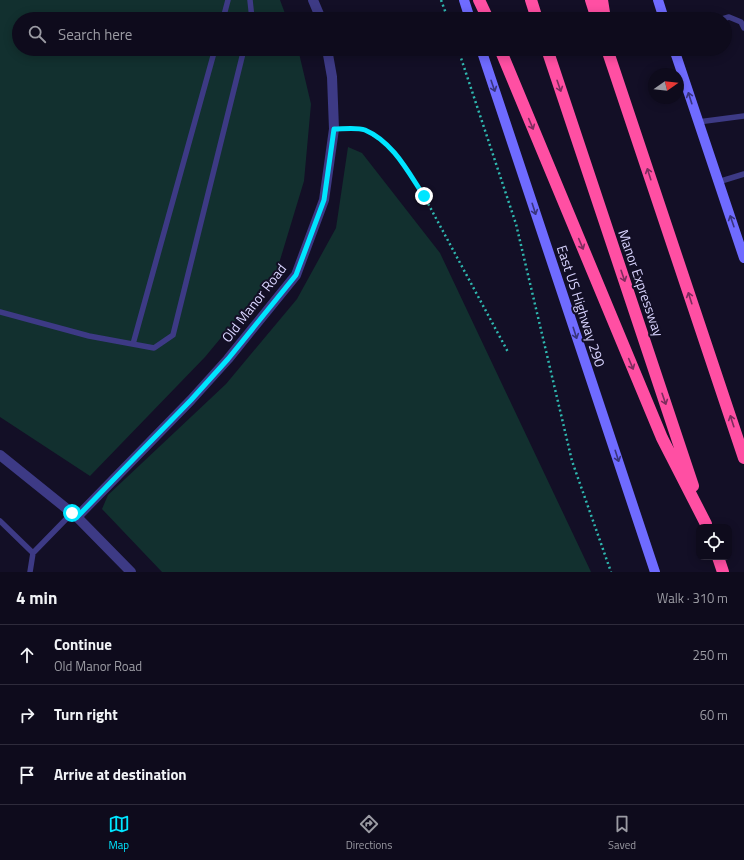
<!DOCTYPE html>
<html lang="en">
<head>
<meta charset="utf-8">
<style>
  body { margin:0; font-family:"Titillium Web",sans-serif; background:#1c1929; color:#f1f3f6 }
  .controls { position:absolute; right:12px; bottom:12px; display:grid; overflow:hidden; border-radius:8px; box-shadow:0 2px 10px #0003 }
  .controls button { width:36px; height:36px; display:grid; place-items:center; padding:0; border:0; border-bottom:1px solid #2e2b3b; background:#0e0b1c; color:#f1f3f6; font:20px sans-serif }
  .compass { position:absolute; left:648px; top:68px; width:36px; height:36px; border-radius:50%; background:#0e0b1c; box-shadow:0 2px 10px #0003; rotate:76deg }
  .stop { position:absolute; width:12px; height:12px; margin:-9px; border:3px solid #00e5ff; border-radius:50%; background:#fff }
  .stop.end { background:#00e5ff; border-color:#fff; box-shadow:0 1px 4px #0008 }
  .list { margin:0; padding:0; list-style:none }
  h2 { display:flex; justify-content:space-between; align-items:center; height:52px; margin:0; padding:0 16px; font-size:17px }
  h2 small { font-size:13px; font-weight:400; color:#9b9ba3 }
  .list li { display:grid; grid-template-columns:26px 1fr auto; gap:12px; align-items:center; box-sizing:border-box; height:60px; padding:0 16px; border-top:1px solid #2e2b3b }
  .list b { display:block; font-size:15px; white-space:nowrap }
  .list p { margin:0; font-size:13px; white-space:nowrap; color:#9b9ba3 }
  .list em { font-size:13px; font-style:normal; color:#9b9ba3 }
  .icon { flex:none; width:22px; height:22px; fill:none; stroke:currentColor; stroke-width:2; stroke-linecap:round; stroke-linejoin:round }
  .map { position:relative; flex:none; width:744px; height:572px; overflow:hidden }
  .search { position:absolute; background:#0e0b1c; box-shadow:0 2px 10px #0003; left:12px; right:12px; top:12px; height:44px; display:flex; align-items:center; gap:10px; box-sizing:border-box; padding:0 14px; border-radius:22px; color:#9b9ba3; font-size:15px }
  .sheet { height:232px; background:#0e0b1c }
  nav { display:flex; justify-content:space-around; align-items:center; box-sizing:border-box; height:56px; border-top:1px solid #2e2b3b; background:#0e0b1c; font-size:11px; color:#9b9ba3 }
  nav a { display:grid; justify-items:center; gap:2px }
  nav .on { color:#00e5ff }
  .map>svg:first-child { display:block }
</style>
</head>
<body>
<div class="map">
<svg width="744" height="572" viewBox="0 0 744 572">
  <rect width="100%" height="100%" fill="#130f26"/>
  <path fill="#12302f" d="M0 0H280L287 19H19V49H298L311 104 304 181 277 270 205 357 90 476 0 417Z
    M348 147 362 153 440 253 591 572H162L102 509 108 495 226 384 297 299 336 228Z"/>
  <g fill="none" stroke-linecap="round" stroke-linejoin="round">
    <path stroke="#2fb8b0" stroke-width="2.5" stroke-dasharray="2 3" stroke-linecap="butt" d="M441 0 448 19
      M458 49 516 224 572 461 611 572
      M344 129H364L383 142 395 153 424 196 508 352"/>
    <path stroke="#3d3a85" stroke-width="5.5" d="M250 0 252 19
      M223 19 228 0
      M722 19 729 17 741 22 744 28
      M698 122 744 116
      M718 182 744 174
      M0 312 89 336 154 348 173 335 244 49
      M133 344 215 49
      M0 521 33 553
      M30 572 33 553 72 513"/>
    <path stroke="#3d3a85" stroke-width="10" d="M313 0 321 19
      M0 455 77 517 131 572
      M77 517 191 400 228 359 296 275 324 200 334 129 332 77 327 49"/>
    <path stroke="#6f6bff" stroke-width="10" d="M464 0 470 19
      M658 0 664 19
      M481 49 655 572
      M674 49 744 258"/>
    <path stroke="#ff4fa3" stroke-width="12" d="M479 0 488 19
      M531 0 537 19
      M591 0 597 19
      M602 0 605 19
      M500 49 662 438 706 524
      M547 49 693 486
      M607 49 744 458
      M718 557 723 572"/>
  </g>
  <defs><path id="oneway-shaft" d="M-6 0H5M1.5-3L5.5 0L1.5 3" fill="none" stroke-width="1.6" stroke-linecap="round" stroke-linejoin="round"/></defs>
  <g stroke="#38347d">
    <use href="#oneway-shaft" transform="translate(493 86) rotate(71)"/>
    <use href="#oneway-shaft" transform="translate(690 98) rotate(-108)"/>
    <use href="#oneway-shaft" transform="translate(534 209) rotate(72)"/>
    <use href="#oneway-shaft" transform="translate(732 221) rotate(-109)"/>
    <use href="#oneway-shaft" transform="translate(575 333) rotate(72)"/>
    <use href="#oneway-shaft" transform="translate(617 456) rotate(72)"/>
  </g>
  <g stroke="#7d2c5e">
    <use href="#oneway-shaft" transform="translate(559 86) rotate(71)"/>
    <use href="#oneway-shaft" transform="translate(531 124) rotate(67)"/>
    <use href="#oneway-shaft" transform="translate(649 174) rotate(-108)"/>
    <use href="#oneway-shaft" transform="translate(581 244) rotate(67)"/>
    <use href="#oneway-shaft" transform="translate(623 276) rotate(71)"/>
    <use href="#oneway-shaft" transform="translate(690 298) rotate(-108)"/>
    <use href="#oneway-shaft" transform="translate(631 364) rotate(67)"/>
    <use href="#oneway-shaft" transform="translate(664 399) rotate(71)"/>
    <use href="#oneway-shaft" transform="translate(732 421) rotate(-108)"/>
  </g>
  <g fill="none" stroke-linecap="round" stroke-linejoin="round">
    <path stroke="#00e5ff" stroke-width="5" d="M72 513 77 517 191 400 228 359 296 275 324 200 334 129C342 129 357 127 365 130 393 142 408 172 424 196"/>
  </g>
  <g text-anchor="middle" stroke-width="4" stroke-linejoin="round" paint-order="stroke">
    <g font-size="14" fill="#d9d4ff" stroke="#130f26">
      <text transform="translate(641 283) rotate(71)" y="5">Manor Expressway</text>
      <text transform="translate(254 303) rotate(-52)" y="5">Old Manor Road</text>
      <text transform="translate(581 306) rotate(72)" y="5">East US Highway 290</text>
    </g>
  </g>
</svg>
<div class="controls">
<button><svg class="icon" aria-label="locate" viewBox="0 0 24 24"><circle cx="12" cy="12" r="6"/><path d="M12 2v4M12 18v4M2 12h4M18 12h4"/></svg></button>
</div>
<svg class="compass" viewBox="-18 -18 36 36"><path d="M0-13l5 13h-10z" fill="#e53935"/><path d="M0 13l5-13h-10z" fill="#9b9ba3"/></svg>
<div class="stop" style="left:72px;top:513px"></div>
<div class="stop end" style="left:424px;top:196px"></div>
<div class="search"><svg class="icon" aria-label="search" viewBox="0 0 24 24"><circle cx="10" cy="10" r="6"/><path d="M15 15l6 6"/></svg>Search here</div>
</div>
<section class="sheet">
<h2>4 min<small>Walk · 310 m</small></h2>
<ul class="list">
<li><svg class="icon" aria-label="ahead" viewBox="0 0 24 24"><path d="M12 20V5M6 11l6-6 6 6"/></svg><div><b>Continue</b><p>Old Manor Road</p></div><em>250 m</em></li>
<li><svg class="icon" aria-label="right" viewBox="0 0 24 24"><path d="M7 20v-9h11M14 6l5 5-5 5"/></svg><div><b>Turn right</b></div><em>60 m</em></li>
<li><svg class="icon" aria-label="arrive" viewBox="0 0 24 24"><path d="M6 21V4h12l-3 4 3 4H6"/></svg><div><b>Arrive at destination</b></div></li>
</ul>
</section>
<nav>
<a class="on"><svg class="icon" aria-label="map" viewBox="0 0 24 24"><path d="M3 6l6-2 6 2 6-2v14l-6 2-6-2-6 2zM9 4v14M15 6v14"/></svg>Map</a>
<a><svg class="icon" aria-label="directions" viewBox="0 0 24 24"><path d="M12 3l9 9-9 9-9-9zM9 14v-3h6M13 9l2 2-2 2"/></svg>Directions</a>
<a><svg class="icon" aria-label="saved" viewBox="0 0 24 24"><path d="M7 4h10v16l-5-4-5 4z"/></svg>Saved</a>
</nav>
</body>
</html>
